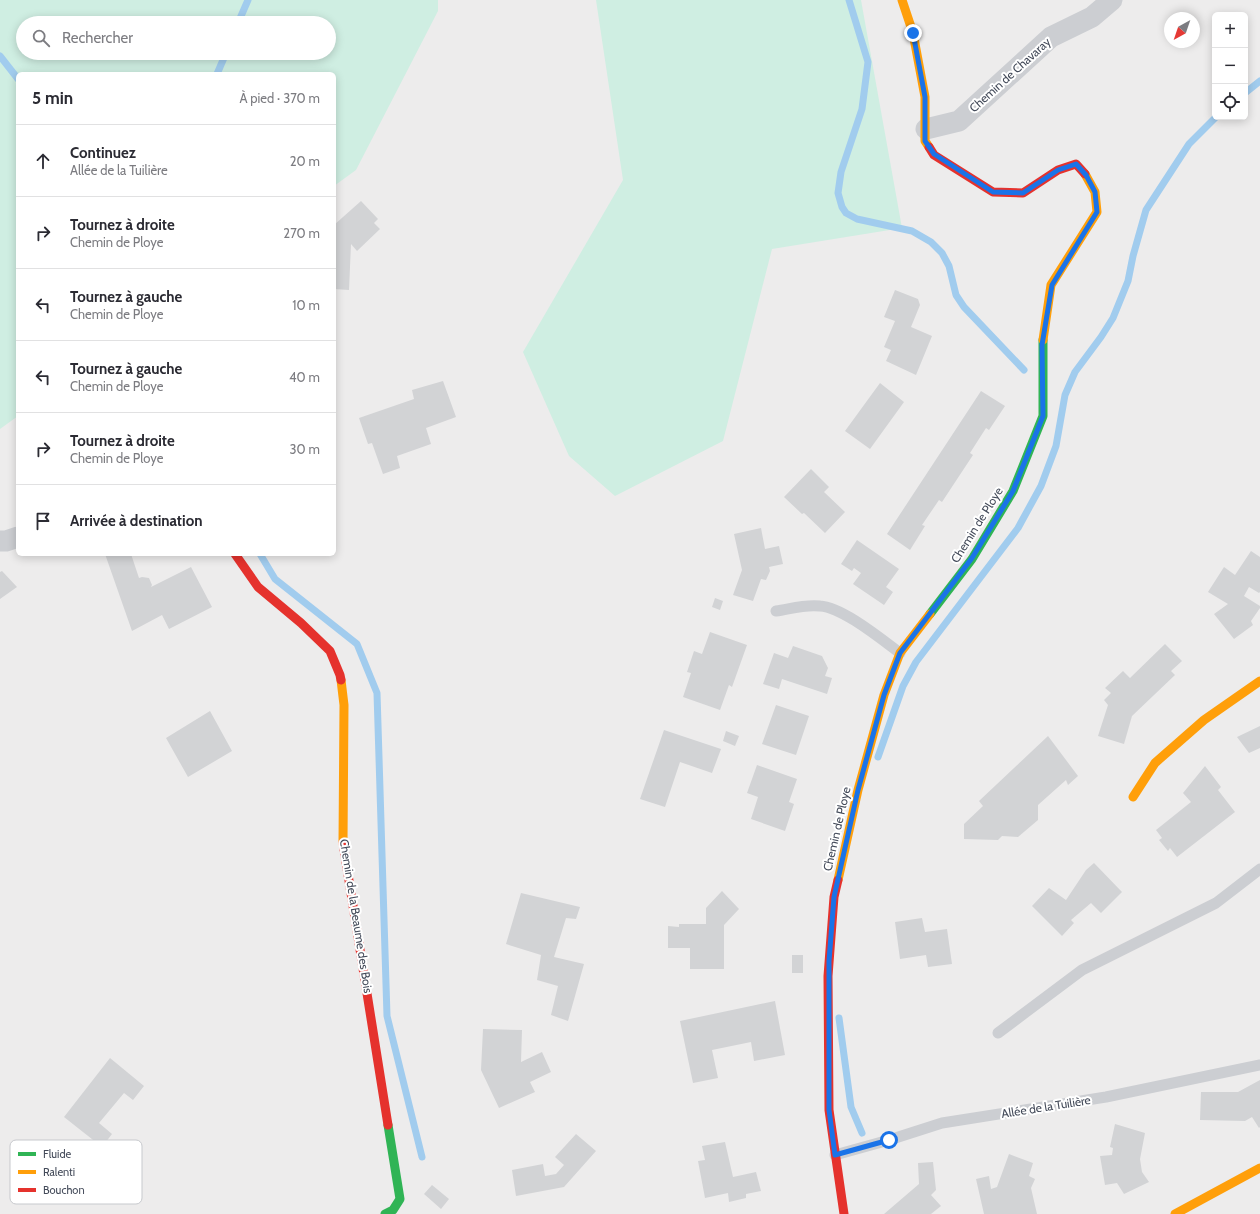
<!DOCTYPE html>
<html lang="fr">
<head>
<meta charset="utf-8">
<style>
  body { margin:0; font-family:Cabin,sans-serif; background:#f2f2f3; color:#2b2b33 }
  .controls { position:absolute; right:12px; top:12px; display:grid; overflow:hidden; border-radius:6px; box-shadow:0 2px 10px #0003 }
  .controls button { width:36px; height:36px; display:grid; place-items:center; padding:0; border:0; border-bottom:1px solid #e1e1e2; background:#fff; color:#2b2b33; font:20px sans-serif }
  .compass { position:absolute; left:1164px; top:12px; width:36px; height:36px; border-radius:50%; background:#fff; box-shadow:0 2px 10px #0003; rotate:220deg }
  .stop { position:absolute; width:12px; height:12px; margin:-9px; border:3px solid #1a73e8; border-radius:50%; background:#fff }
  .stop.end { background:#1a73e8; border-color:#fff; box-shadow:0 1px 4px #0008 }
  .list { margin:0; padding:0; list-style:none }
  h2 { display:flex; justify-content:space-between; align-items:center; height:52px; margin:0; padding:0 16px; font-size:17px }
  h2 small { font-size:13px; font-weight:400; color:#7c7c81 }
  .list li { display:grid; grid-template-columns:26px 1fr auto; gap:12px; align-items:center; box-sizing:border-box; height:72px; padding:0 16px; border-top:1px solid #e1e1e2 }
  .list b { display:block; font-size:15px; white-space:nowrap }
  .list p { margin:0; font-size:13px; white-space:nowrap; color:#7c7c81 }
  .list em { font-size:13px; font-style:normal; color:#7c7c81 }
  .icon { flex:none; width:22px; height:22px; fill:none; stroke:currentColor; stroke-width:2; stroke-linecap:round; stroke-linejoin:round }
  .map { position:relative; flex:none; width:1260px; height:1214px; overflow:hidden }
  .search { position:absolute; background:#fff; box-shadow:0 2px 10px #0003; left:16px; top:16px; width:320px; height:44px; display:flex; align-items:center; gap:10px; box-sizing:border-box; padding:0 14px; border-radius:22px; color:#7c7c81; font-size:15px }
  .panel { position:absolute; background:#fff; box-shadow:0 2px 10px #0003; left:16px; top:72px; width:320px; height:484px; border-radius:6px }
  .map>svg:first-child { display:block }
</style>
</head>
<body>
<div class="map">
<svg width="1260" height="1214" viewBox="0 0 1260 1214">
  <rect width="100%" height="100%" fill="#edecec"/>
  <path fill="#cfeee2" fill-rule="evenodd" d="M0 0H438V11L356 170 334 186V74H18V416L0 429ZM23 23H329V53H23Z
    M596 0H861L902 228 772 249 723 441 615 496 569 456 523 352 623 180Z"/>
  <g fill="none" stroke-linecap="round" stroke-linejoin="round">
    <path stroke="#a1ccee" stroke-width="7" d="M849 0 868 62 862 109 841 172 838 193 842 207 846 213 857 219 912 231 931 242 942 253 949 266 956 295 964 307 1024 370
      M238 23 248 0
      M0 56 18 79
      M217 74 226 53
      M1245 93 1260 81
      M260 554 275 579 357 644 377 693 387 1016 422 1157
      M878 757 903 686 916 662 1018 528 1041 486 1056 446 1065 395 1075 372 1101 337 1113 318 1128 281 1133 256 1146 210 1189 144 1216 117
      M839 1018 851 1107 862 1133"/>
  </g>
  <path fill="#d2d3d5" d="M361 201 378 219 374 223 380 229 357 251 351 244 349 290 334 289V225Z
    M895 290 918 299 920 305 911 327 932 336 916 375 886 361 891 350 884 347 895 321 884 317Z
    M443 381 456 417 426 428 431 444 397 456 400 468 383 474 372 443 368 444 359 418 414 399 412 390Z
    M880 383 904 402 870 449 845 431Z
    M981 391 1005 406 989 430 986 428 970 453 973 455 942 502 939 500 922 525 925 526 910 550 887 534Z
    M811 469 829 487 824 492 845 512 825 533 804 513 802 514 784 497Z
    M761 528 765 549 779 546 783 564 769 567 770 571 766 580 761 579 753 601 733 595 742 570 734 534Z
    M857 540 899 569 886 587 893 592 884 605 853 584 861 573 854 568 852 571 841 564Z
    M1251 551 1260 557V592L1259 593 1249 587 1244 596 1260 606V608L1251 621 1253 625 1234 639 1214 614 1228 604 1208 592 1224 567 1235 575Z
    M105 554H131L139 578 142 577 149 578 152 585 151 587 191 567 212 607 169 629 162 615 132 631Z
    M2 571 17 587 0 599V572Z
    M715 598 723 601 720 610 712 607Z
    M710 632 747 645 732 687 729 685 720 710 683 697 691 673 687 672 694 651 702 654Z
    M1165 644 1182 661 1171 671 1175 675 1132 716 1124 744 1098 736 1108 705 1104 700 1111 693 1105 688 1123 671 1130 678Z
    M793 646 822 656 828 668 825 676 832 678 827 694 782 679 779 689 763 684 774 653 788 658Z
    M776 705 809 716 796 755 762 744Z
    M210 711 232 751 188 777 166 738Z
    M1260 726V748L1249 753 1237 737Z
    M664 730 721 749 712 773 680 762 665 807 640 799Z
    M726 731 739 736 735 746 723 741Z
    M1048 736 1078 776 1068 785 1066 780 1038 805V820L1018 837 1002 836 998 840 964 839V824L983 806 979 801Z
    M757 765 797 779 789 802 794 804 785 831 751 819 758 797 747 793Z
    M1205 766 1221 787 1218 790 1235 812 1177 857 1170 848 1168 851 1159 840 1162 838 1156 830 1191 802 1183 793Z
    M1094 863 1122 892 1101 913 1091 903 1071 920 1074 923 1062 936 1032 906 1049 888 1066 900 1086 870Z
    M722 891 739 909 724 925V969H690V948H668V926L679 927V924H706V908Z
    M521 893 580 907 576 919 566 918 554 957 584 964 568 1021 551 1015 558 986 537 980 541 955 506 944Z
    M922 918 925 932 947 929 952 964 928 967 926 955 900 959 895 922Z
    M792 955H803V973H792Z
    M775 1001 785 1055 754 1061 751 1042 712 1050 718 1078 693 1083 680 1021Z
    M483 1029 522 1030 521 1062 542 1052 551 1072 530 1082 535 1092 499 1108 481 1070Z
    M110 1058 144 1086 133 1100 124 1093 99 1123 112 1134 102 1147 64 1117Z
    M1260 1080V1127L1259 1128 1252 1117 1245 1121 1200 1120 1201 1092H1238Z
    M1115 1124 1145 1133 1140 1159 1142 1172 1149 1182 1124 1194 1117 1183 1105 1185 1100 1156 1112 1155 1113 1148 1110 1147Z
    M576 1134 596 1151 564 1187 516 1196 512 1170 543 1164 545 1176 556 1174 564 1165 555 1157Z
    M725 1142 733 1177 756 1172 761 1191 746 1194V1198L729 1202 728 1193 705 1198 698 1161 705 1160 702 1146Z
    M1009 1154 1033 1163 1029 1176 1035 1179 1031 1188 1037 1214H984L976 1179 989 1176 991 1189 997 1187Z
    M933 1162 936 1190 931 1195 941 1206 931 1214H884L919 1184 918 1163Z
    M432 1185 449 1199 441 1209 424 1194Z"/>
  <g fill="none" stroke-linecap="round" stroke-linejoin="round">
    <path stroke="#ccced2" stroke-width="11" d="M776 611C790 609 805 604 820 606 842 607 881 639 900 653
      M998 1033 1082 970 1216 903 1260 869
      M835 1155 889 1140 942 1123 1106 1097 1260 1065"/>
    <path stroke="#ccced2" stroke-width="21" d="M926 129 959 121 1051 37 1092 17 1112 0
      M0 541H6L18 537"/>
    <path stroke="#30b455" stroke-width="9" d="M930 614 972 559 1013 491 1043 416V340
      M385 1214 393 1210 400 1199 388 1125"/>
    <path stroke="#ff9f0a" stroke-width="9" d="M902 0 913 33 925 97V141L929 147
      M1043 340 1051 285 1097 212 1095 192 1085 174
      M341 680 344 705 343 843
      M1133 797 1155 763 1204 720 1260 681
      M838 880 858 790 884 695 900 653 930 614
      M1175 1214 1260 1168"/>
    <path stroke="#e5322d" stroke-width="9" d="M929 147 934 155 993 192 1023 193 1058 170 1076 164 1085 174
      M235 554 258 587 301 623 330 651 340 675 341 680
      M343 843 388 1125
      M838 880 834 897 828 976 829 1110 844 1214"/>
  </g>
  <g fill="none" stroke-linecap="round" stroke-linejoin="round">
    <path stroke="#1a73e8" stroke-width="5" d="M889 1140 835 1155 829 1110V961L834 897 858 790 884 695 900 653 972 558 1013 491 1043 416 1042 345 1052 285 1097 212 1095 192 1086 175 1076 164 1058 170 1023 193 993 192 934 154 925 141V97L913 33"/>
  </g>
  <g text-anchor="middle" stroke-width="4" stroke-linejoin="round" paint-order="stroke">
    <g font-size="12" fill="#434a59" stroke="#fff">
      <text transform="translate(1010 75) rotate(-42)" y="4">Chemin de Chavaray</text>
      <text transform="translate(977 525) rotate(-58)" y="4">Chemin de Ploye</text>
      <text transform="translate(837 829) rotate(-77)" y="4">Chemin de Ploye</text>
      <text transform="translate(356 916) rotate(81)" y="4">Chemin de la Beaume des Bois</text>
      <text transform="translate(1046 1107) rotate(-9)" y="4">Allée de la Tuilière</text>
    </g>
  </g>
  <rect x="10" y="1140" width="132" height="64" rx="6" fill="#fff" stroke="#c7c9cd" stroke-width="1"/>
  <rect x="18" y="1152" width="18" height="4" fill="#30b455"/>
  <rect x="18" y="1170" width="18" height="4" fill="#ff9f0a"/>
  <rect x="18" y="1188" width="18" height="4" fill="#e5322d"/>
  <g font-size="11" fill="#434a59">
    <text x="43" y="1158">Fluide</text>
    <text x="43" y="1176">Ralenti</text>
    <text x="43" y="1194">Bouchon</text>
  </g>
</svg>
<div class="controls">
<button>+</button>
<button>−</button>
<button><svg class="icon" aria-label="locate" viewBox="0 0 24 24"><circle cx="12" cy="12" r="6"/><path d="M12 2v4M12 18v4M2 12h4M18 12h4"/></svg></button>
</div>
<svg class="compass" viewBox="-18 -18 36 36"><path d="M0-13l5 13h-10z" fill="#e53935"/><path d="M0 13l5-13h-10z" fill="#7c7c81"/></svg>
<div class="stop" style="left:889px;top:1140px"></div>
<div class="stop end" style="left:913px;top:33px"></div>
<div class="search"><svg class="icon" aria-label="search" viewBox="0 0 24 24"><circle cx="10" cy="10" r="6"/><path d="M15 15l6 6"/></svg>Rechercher</div>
<section class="panel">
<h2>5 min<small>À pied · 370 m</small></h2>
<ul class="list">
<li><svg class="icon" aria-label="ahead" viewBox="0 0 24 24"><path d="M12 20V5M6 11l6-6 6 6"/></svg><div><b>Continuez</b><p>Allée de la Tuilière</p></div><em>20 m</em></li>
<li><svg class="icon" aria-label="right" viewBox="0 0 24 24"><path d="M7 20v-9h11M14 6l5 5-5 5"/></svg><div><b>Tournez à droite</b><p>Chemin de Ploye</p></div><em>270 m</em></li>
<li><svg class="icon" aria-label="left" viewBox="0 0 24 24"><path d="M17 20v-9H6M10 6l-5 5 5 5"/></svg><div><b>Tournez à gauche</b><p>Chemin de Ploye</p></div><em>10 m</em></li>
<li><svg class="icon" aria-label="left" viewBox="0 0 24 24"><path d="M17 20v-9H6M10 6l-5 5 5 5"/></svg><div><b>Tournez à gauche</b><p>Chemin de Ploye</p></div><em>40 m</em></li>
<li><svg class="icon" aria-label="right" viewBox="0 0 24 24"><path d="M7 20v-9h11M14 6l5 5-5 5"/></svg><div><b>Tournez à droite</b><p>Chemin de Ploye</p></div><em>30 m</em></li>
<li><svg class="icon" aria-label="arrive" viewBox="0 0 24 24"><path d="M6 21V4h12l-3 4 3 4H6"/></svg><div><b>Arrivée à destination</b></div></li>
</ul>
</section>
</div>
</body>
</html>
